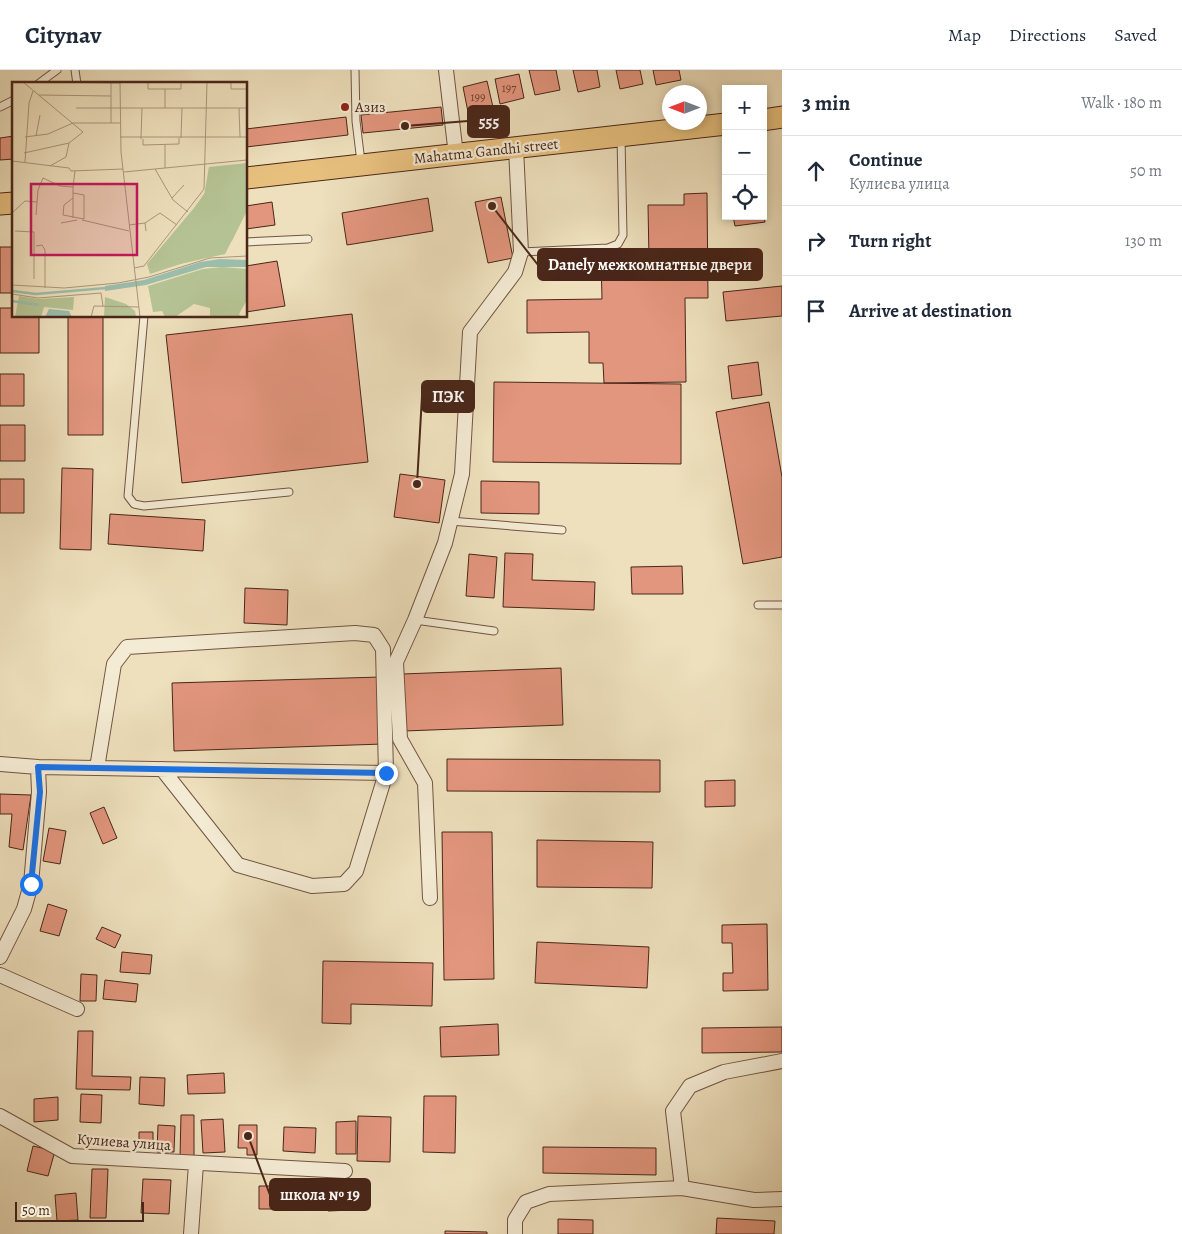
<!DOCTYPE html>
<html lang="en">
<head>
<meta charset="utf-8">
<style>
  body { margin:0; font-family:Alegreya,serif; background:#f6f6f7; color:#1f2937 }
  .controls { position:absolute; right:15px; top:15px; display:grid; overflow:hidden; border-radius:0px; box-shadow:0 2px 8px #0003 }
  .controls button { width:45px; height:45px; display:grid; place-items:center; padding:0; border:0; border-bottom:1px solid #e0e1e3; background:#fff; color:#1f2937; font:25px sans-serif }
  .compass { position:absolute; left:662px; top:15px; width:45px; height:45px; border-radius:50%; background:#fff; box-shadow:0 2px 8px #0003; rotate:270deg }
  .scale { position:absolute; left:15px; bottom:12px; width:129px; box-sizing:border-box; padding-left:5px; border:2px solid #492619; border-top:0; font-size:14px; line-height:18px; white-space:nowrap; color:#492619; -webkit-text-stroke:4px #f4ebd4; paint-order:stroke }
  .stop { position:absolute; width:15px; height:15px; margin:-11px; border:4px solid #1a73e8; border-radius:50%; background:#fff }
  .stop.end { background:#1a73e8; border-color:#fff; box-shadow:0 1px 5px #0008 }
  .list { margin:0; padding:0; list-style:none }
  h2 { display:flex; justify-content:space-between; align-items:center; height:65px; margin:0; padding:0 20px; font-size:21px }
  h2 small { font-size:16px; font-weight:400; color:#747a83 }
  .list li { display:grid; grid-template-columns:32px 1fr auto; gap:15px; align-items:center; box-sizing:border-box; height:70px; padding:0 20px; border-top:1px solid #e0e1e3 }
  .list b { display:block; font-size:19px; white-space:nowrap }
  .list p { margin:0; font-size:16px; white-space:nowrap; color:#747a83 }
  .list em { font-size:16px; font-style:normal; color:#747a83 }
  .icon { flex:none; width:28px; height:28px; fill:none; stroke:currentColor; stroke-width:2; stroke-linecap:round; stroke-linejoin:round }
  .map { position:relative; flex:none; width:782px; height:1164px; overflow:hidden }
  header { display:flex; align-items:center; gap:30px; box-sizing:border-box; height:70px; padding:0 25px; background:#fff; border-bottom:1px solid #e0e1e3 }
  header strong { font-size:24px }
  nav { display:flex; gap:28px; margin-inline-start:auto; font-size:18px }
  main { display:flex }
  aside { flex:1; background:#fff }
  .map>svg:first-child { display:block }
</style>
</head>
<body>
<header>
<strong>Citynav</strong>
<nav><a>Map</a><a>Directions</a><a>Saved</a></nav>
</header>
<main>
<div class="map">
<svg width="782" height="1164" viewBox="0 0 782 1164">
  <rect width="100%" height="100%" fill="#eee0bd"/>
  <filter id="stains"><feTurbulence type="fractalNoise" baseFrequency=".004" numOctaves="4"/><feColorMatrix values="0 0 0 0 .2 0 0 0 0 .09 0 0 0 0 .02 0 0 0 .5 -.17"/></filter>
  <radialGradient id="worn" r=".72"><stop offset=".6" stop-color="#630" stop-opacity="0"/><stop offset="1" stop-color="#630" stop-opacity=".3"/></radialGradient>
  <path fill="#e3967e" stroke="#492619" d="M529 0H556L560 20 535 25Z
    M573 0H597L600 17 578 22Z
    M616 0H640L643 14 620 19Z
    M653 0H679L681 10 656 15Z
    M519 4 524 28 500 34 495 9Z
    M487 11 493 37 468 42 463 17Z
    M441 37 443 55 363 63 361 45Z
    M346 47 348 65 246 77V59Z
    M14 66V89L0 90V68Z
    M707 123 708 228H685L686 312 604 313 603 293H589V262L527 263V230L602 229 601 189H649L648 135H684V124Z
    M501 127 513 188 488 193 475 132Z
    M428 128 433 161 347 175 342 143Z
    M272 132 275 155 246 159V136Z
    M763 143 765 152 735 156 733 146H763Z
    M0 177H14V223H0Z
    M277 191 285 236 246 242V196Z
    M782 216V246L726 251 723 222Z
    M0 238H14V246H39V283H0Z
    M352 244 368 392 182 413 166 265Z
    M68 246H103V365H68Z
    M758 292 762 325 732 329 728 296Z
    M0 304H24V336H0Z
    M494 312 681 314V394L493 392Z
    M769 332 782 407V487L743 494 716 342Z
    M0 355H25V391H0Z
    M62 398 93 399 91 480 60 479Z
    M400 404 445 410 439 453 394 447Z
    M0 409H24V443H0Z
    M481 411 539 412V444L481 443Z
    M110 444 205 450 203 481 108 474Z
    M505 483 533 484 532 510 595 512 594 540 503 537Z
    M469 484 497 487 494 528 466 526Z
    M682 496 683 524H632L631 497Z
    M245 518 288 520 287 555 244 553Z
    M561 598 563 655 404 661 402 604Z
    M381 607 383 674 174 681 172 613Z
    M447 689 660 690V722L447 721Z
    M735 710V736L705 737V711Z
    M0 724 31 725 23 780 9 777 12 744H0Z
    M104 737 117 768 103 774 90 743Z
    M49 758 66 761 60 794 43 791Z
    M442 762H492L494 909 444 910Z
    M537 770 653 772 652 818 537 817Z
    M48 834 67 840 59 866 40 861Z
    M767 854 768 920 723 921V903H733L732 873H722V855Z
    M102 857 121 865 115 878 96 869Z
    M537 872 649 877 647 918 535 913Z
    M122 882 152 885 150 904 120 902Z
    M323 891 433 893 432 936 351 934V954L322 953Z
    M81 904 97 905 96 931H80Z
    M105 910 138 914 136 932 103 929Z
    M498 954 499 985 441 987 440 957Z
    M782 957V982L702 983V958Z
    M78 961H93L92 1006 131 1007 130 1020 76 1019Z
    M224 1003 225 1023 188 1024 187 1005Z
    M140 1007 165 1008 164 1036 139 1034Z
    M81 1024 102 1025 101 1053 80 1052Z
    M424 1026H456L455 1083 423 1082Z
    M58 1027V1050L34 1052V1029Z
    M181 1045H194V1087H180Z
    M358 1046 391 1047 390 1092 357 1091Z
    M223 1049 225 1082 203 1083 201 1050Z
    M356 1051V1084H336V1052Z
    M158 1055 175 1056 174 1082H157Z
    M239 1055H257V1085H247V1078H238Z
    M284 1057 316 1058 315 1083 283 1081Z
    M139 1062H153V1075H139Z
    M33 1076 55 1081 48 1106 27 1101Z
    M543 1077 656 1078V1105L543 1103Z
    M92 1099H108L106 1148H90Z
    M143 1109 171 1110 169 1144 141 1143Z
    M259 1116H274V1139H259Z
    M352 1122V1140L328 1141V1123Z
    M76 1123 78 1150 57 1151 55 1125Z
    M717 1148 775 1151 774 1164H716Z
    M558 1149 593 1150V1164H558Z
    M445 1161 487 1162V1164H445Z"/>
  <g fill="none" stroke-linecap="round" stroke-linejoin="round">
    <g stroke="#725442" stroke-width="9">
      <path id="service" d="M75 0 77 14
        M355 0 356 51 361 92
        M38 14 57 0
        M0 37 14 30
        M246 172 308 169
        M521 182 608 178 618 174 623 165 621 67
        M144 246 128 426 134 434 144 436 289 422
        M450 451 562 460
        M758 535H782
        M415 550 494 561"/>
    </g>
    <g stroke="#725442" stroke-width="16">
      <path id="minor" d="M446 0 456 85
        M0 694 38 697 39 722 31 814 24 839 0 887
        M38 697 386 703
        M97 698 114 594 127 577 355 563 374 565 383 579 386 703 356 801 344 814 312 816 238 795 162 699
        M430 828 425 713 400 669 396 592 415 550 445 473 462 404 470 262 515 202 521 182 516 78
        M0 905 77 939
        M0 1046 72 1086 345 1101
        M682 1118 673 1041 690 1016 724 1002 782 991
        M191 1164 196 1094
        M515 1164V1150L526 1132 549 1124 682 1118 754 1130 782 1129"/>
    </g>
    <g stroke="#492619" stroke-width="23">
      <path id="primary" d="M763 50 782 47
        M246 108 726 54
        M0 134 14 133"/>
    </g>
    <use href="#service" stroke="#f4ebd4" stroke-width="7"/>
    <use href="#minor" stroke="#f4ebd4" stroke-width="14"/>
    <use href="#primary" stroke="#e7c07e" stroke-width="21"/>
  </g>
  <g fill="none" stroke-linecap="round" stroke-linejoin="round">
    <path stroke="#1a73e8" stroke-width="6" d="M31 814 40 722 38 697 386 703"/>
  </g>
  <circle fill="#8f2418" stroke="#f4ebd4" stroke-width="2" cx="345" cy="37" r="5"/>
  <g text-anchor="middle" stroke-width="4.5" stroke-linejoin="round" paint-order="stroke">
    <g font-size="12" fill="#704232">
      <text x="509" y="22">197</text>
      <text x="478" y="31">199</text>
    </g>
    <g font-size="15" fill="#492619" stroke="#f4ebd4" text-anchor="start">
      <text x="355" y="42">Азиз</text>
    </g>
    <g font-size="15" fill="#492619" stroke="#f4ebd4">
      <text transform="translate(486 81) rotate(-6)" y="5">Mahatma Gandhi street</text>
      <text transform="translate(124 1072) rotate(4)" y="5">Кулиева улица</text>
    </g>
  </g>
  <g transform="translate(12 12)">
    <rect width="235" height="235" fill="#eee0bd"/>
    <path d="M235 81V129L213 172 196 173 138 192 135 182 192 114 197 85ZM210 185 235 187V218L227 232 229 235H198V226L182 222 163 235H153L150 229 141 230 136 204 191 187Z" fill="#b5c394"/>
    <path d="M223 84 218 103 206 85ZM227 84H235V115L230 114V107L222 109 220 106ZM197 85 205 88 217 105 213 117 195 107ZM194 109 211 119 203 145 175 153 183 125ZM223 125 232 132 230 138 205 146 217 126ZM229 140 220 159 205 151V148L214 146V149ZM203 149 196 165 182 166 159 175 172 163 175 155ZM203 153 219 160 218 162 198 166ZM171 156 167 164 156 175 151 164ZM216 164 213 172 159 184 157 179ZM7 214 26 217 62 215 61 228 32 225 29 235H3ZM93 215 114 222 123 229 124 235H92Z" fill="#b5c394"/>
    <path d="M208 177 235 178V185H194L134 203 93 209V204L132 198 188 180ZM37 227 57 229 60 235H33Z" fill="#9bbeac"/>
    <path fill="none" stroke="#9bbeac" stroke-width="2.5" d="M0 209 24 212 94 206M0 219 27 223"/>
    <path fill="none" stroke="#ac967b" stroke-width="1" d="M11 0 71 50 57 61 54 75 38 84M33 0 108 1M99 0V41M108 0 109 70 128 235M136 0V7H169V0M219 0V7H235M27 13 99 14M64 26H235M153 26V7M227 26 228 55M24 54 28 33M13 55 36 52 61 41H108M108 55H235M169 56 170 26M129 57 130 26M131 57V63L167 62V56M12 71 57 61M0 79 57 86 59 89 111 87M13 80 17 21 21 9M153 86V63M143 87 161 118 176 130M112 90 235 78M61 116 52 123 51 133 72 137V113L61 111M160 116 172 103M0 131 13 119 25 120M24 133 26 108 31 96 48 104 61 105 63 89M61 136V105M70 138 117 149M49 141 65 138M133 141 148 131 165 143M117 143 133 141 134 149M3 149 22 150V197M24 164 30 163 33 168V206M122 186 132 184 192 107 195 0M0 203 52 206 106 201 137 195 198 176 235 174M0 212 26 216 89 211 91 224M79 235 82 224 127 225"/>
    <path fill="#c2185b" fill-opacity="0.15" stroke="#c2185b" stroke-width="2.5" d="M19 102H125V173H19Z"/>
    <rect width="235" height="235" fill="none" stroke="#492619" stroke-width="2.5"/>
  </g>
  <path fill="none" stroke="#492619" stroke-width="2" d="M405 56L468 51M492 136L538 195M417 414L422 326M248 1066L270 1125"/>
  <g fill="#492619" stroke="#f4ebd4" stroke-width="2">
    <circle cx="405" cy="56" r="5"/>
    <circle cx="492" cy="136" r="5"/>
    <circle cx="417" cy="414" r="5"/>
    <circle cx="248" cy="1066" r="5"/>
  </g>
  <g fill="#492619" stroke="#492619" stroke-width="2">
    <rect x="468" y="36" width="41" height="31" rx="5"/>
    <rect x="538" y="179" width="224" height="31" rx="5"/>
    <rect x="422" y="311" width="52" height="31" rx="5"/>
    <rect x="270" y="1109" width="100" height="31" rx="5"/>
  </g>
  <g font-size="16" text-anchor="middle" font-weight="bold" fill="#fff">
    <text x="489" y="57">555</text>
    <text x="650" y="200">Danely межкомнатные двери</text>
    <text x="448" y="332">ПЭК</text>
    <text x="320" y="1130">школа № 19</text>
  </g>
  <rect width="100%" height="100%" filter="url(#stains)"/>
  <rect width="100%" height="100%" fill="url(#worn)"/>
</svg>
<div class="controls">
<button>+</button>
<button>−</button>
<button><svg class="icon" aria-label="locate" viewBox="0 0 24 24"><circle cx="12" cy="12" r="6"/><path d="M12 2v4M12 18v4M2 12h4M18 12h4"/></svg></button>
</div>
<svg class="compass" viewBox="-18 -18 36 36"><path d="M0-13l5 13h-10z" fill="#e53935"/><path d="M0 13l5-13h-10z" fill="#747a83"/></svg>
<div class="scale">50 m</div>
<div class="stop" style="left:31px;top:814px"></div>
<div class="stop end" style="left:386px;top:703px"></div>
</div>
<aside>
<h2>3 min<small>Walk · 180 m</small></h2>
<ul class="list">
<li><svg class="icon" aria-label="ahead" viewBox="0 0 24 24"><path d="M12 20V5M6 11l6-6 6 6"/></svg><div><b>Continue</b><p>Кулиева улица</p></div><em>50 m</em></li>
<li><svg class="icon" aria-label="right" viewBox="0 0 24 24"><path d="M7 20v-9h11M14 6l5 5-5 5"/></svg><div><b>Turn right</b></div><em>130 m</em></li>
<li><svg class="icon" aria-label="arrive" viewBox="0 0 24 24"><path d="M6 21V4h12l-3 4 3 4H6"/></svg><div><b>Arrive at destination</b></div></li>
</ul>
</aside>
</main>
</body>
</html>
